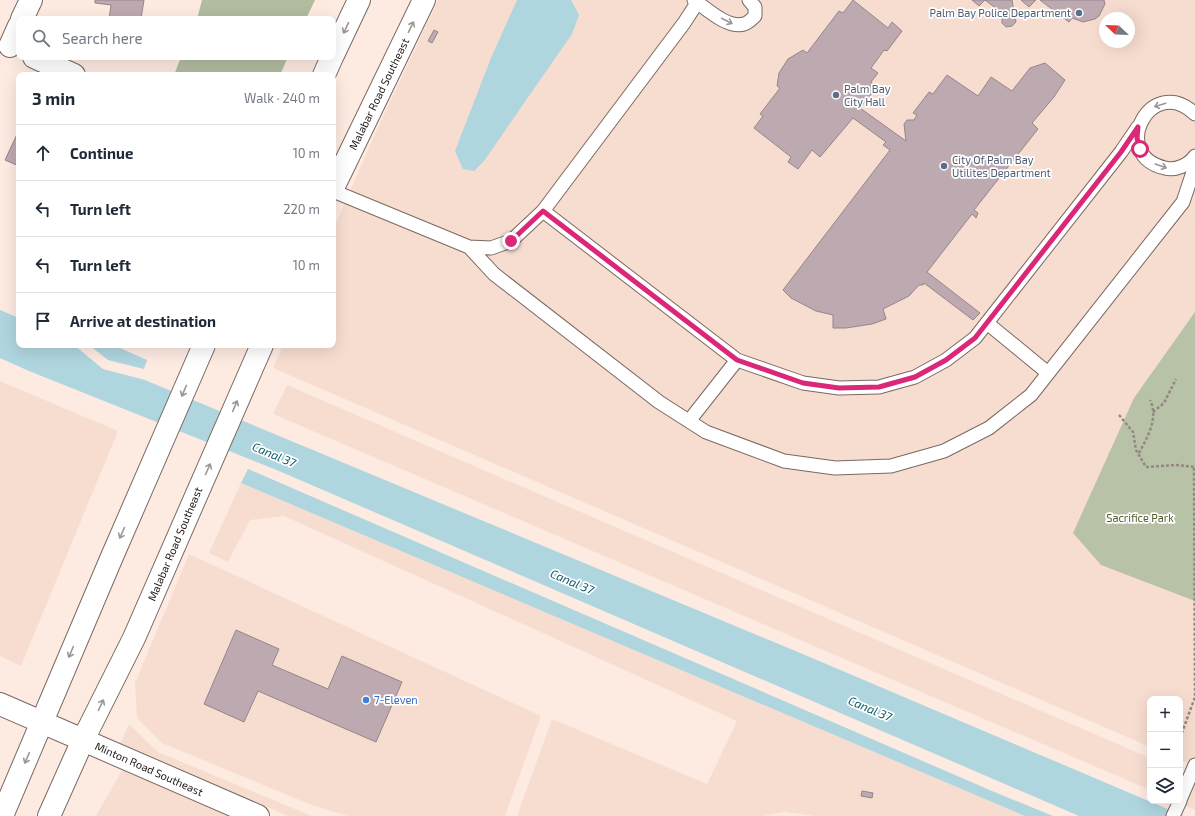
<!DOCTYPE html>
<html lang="en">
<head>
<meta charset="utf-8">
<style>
  body { margin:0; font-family:"Exo 2",sans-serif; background:#f2f2f3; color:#1f2937 }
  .controls { position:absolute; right:12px; bottom:12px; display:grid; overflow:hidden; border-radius:8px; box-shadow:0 4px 16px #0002 }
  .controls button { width:36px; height:36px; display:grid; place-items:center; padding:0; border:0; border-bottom:1px solid #e0e1e3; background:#fff; color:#1f2937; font:20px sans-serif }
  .compass { position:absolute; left:1099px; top:12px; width:36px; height:36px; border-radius:50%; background:#fff; box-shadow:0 4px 16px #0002; rotate:293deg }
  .stop { position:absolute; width:12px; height:12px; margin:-9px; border:3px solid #db2777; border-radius:50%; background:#fff }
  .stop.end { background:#db2777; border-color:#fff; box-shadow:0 1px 4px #0008 }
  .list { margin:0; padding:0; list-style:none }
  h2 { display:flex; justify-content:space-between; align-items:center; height:52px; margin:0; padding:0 16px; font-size:17px }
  h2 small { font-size:13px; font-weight:400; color:#747a83 }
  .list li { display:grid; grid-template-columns:26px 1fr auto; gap:12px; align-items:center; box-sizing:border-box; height:56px; padding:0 16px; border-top:1px solid #e0e1e3 }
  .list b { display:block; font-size:15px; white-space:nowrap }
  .list em { font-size:13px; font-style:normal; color:#747a83 }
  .icon { flex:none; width:22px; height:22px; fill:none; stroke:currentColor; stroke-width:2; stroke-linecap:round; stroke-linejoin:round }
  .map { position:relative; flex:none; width:1195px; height:816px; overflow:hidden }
  .search { position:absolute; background:#fff; box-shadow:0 4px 16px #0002; left:16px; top:16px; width:320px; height:44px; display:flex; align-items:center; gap:10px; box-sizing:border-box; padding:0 14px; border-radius:8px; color:#747a83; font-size:15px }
  .panel { position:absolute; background:#fff; box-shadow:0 4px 16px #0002; left:16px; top:72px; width:320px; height:276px; border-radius:8px }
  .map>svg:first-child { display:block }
</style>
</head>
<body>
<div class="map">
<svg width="1195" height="816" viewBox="0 0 1195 816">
  <rect width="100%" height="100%" fill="#fdebe2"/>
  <path fill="#f7ddd0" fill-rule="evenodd" d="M438 0H1195V766L1180 760V699H1150V747L273 368 283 345H333V230L373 138ZM1105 18H1129V42H1105Z
    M0 381 118 431 21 666 0 656Z
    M287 385 1150 758V790L273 414Z
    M241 483 1025 816H815L785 812 763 816H517L552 719 707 784 737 721 284 516 250 520 228 562 209 553Z
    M189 554 541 716 505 816H348L314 806 162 743 137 718 135 683Z
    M129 724 158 752 312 816H288L120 744Z
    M128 760 258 816H96Z
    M1180 771 1195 778V810L1175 801H1180Z"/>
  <path fill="#b8c2a7" d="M1195 312V601L1101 565 1073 533 1134 398Z"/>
  <path fill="#b2bc9f" d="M202 0H315L306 19H197Z
    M181 57H288L280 75H174Z"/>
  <path fill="#afd5df" d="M517 0H571L579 15 572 34 484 161 474 171 463 169 455 151 491 58Z
    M0 310 19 318V345H74L103 369 145 380 805 655 1184 816H1079L279 471 29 371 0 358Z
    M89 345H113L147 360 144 369 108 360Z
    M248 469 992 791 1053 816H1025L241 483Z"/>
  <path fill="#bdaab0" stroke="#97858b" d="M95 0H144L141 19H109L111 5 95 3Z
    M853 0 888 28 892 22 902 31 887 51 884 50 871 68 878 73 871 82 877 87 860 108 906 141 904 124 907 120H914L917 115 913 113 929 92 933 94 947 75 978 96 991 77 1012 91 1030 68 1045 63 1065 80 1054 97 1032 123 1038 129 974 210 978 213 976 218 972 214 927 272 980 313 973 320 924 283 923 285H919L909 296 883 309 886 319 872 324 846 328H833V315L816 311 791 298 783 290 890 150 883 145 886 142 853 118 820 157 812 150 798 169 788 162 791 157 754 128 763 116 760 114 780 88 777 86 779 73 788 59 803 50 807 53 839 11 843 13Z
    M972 0H1012L1016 22 1012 26 1006 27 1002 23V13L985 0 979 6Z
    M1021 0H1036L1029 7Z
    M1040 0H1104L1105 4 1099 16 1095 19 1083 22 1072 18 1069 22Z
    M434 30 438 32 432 43 428 41Z
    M19 130V166L5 160Z
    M236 630 279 649 272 665 328 689 342 656 402 682 376 742 258 691 244 722 204 704Z
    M862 791 873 793 872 798 861 796Z"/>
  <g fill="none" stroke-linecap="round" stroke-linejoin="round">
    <g stroke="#796961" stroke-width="15">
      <path id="service" d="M694 0C707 9 728 29 744 24 748 23 752 19 755 16V7L749 0
        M1195 114C1151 72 1108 155 1165 168 1175 171 1189 165 1195 156
        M333 191 469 247 491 248 511 241 543 211 684 23 699 0
        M543 211 737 360 803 383 839 388 879 387 915 377 946 360 975 338 1121 152 1138 127
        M469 247 494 274 659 402 706 432 784 461 835 468 891 466 944 451 989 428 1031 395 1183 202 1195 166
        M987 323 1048 373
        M689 421 737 360
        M1180 800 1195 765
        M1173 816 1180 801"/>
    </g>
    <g stroke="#796961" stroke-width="24">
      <path id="minor" d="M22 19 31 0
        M10 46 19 26
        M34 57 74 75"/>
    </g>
    <g stroke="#796961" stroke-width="24">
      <path id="tertiary" d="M83 740 258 816"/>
    </g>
    <g stroke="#796961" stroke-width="24">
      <path id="secondary" d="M333 55 359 0
        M324 75 332 57
        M333 188 424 0
        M0 704 83 740
        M2 816 111 559 204 345
        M49 816 83 740 134 638 262 345"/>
    </g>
    <path stroke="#948882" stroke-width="2.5" stroke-dasharray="3 2" stroke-linecap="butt" d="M1153 412 1164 403 1176 379
      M1119 415 1133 432 1136 450 1146 467 1176 465 1195 467
      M1139 453C1147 438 1159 418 1150 400
      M1180 738 1195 697 1194 467"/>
    <use href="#service" stroke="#fff" stroke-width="13"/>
    <use href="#minor" stroke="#fff" stroke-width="22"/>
    <use href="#tertiary" stroke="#fff" stroke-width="22"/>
    <use href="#secondary" stroke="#fff" stroke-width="22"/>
  </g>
  <defs><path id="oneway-shaft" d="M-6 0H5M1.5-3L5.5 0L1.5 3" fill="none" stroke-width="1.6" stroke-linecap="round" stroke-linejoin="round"/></defs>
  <g stroke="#9a9796">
    <use href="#oneway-shaft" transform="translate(727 21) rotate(27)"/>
    <use href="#oneway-shaft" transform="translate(411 27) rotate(-64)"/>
    <use href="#oneway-shaft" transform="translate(346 28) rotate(115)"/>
    <use href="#oneway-shaft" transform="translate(1160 105) rotate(163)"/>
    <use href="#oneway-shaft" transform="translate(1161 166) rotate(20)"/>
    <use href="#oneway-shaft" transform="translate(184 391) rotate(113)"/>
    <use href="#oneway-shaft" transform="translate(235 406) rotate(-67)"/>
    <use href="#oneway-shaft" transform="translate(208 469) rotate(-66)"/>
    <use href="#oneway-shaft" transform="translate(122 533) rotate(114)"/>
    <use href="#oneway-shaft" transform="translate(71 652) rotate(113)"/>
    <use href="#oneway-shaft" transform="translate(101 705) rotate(-64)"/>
    <use href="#oneway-shaft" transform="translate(27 758) rotate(113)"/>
  </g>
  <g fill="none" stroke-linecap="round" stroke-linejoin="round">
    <path stroke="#db2777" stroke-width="5" d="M511 241 543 211 737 360 803 383 839 388 879 387 915 377 946 360 975 338 1121 152 1138 127 1137 138 1140 149"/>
  </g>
  <g fill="#5c6f8a" stroke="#fff" stroke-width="1.5">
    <circle cx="1079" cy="13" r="4"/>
    <circle cx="836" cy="95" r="4"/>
    <circle cx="944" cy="166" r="4"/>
  </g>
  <circle fill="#3f7fe0" stroke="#fff" stroke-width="1.5" cx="366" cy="700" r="4"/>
  <g text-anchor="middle" stroke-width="3.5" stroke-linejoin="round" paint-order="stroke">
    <g font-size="11" fill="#4e5e75" stroke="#fff" text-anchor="start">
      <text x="1071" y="17" text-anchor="end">Palm Bay Police Department</text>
      <text x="844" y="93">Palm Bay<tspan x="844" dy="13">City Hall</tspan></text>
      <text x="952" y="164">City Of Palm Bay<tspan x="952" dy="13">Utilites Department</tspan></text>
    </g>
    <g font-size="11" fill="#1e1815" stroke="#fff">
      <text transform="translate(379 94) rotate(-64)" y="4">Malabar Road Southeast</text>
      <text transform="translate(175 544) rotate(-67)" y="4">Malabar Road Southeast</text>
      <text transform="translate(149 769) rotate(24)" y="4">Minton Road Southeast</text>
    </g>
    <g font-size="11" fill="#505e2f" stroke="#fff">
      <text x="1140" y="522">Sacrifice Park</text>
    </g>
    <g font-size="11" fill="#366cbe" stroke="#fff" text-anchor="start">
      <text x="374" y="704">7-Eleven</text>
    </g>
    <g font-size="12" font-style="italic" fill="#0c5a69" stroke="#fff">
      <text transform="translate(274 455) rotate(23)" y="4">Canal 37</text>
      <text transform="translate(572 582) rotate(23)" y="4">Canal 37</text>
      <text transform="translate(870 709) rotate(23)" y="4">Canal 37</text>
    </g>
  </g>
</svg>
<div class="controls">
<button>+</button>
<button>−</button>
<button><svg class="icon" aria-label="layers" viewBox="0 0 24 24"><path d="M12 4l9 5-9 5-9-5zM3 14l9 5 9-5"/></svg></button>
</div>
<svg class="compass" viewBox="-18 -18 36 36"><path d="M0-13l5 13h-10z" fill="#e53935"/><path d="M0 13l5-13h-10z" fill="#747a83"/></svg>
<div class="stop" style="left:1140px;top:149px"></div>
<div class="stop end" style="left:511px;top:241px"></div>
<div class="search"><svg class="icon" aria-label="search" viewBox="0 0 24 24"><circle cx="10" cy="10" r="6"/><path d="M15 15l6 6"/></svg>Search here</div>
<section class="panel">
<h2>3 min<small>Walk · 240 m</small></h2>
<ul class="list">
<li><svg class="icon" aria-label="ahead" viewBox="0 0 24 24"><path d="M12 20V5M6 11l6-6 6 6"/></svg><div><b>Continue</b></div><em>10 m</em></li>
<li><svg class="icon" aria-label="left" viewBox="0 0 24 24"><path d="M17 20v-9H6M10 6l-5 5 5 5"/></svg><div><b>Turn left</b></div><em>220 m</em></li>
<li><svg class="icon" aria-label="left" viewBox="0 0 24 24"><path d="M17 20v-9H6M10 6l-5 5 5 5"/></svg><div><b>Turn left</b></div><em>10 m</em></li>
<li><svg class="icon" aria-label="arrive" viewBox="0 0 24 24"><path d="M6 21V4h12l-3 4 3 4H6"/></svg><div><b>Arrive at destination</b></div></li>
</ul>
</section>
</div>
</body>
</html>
